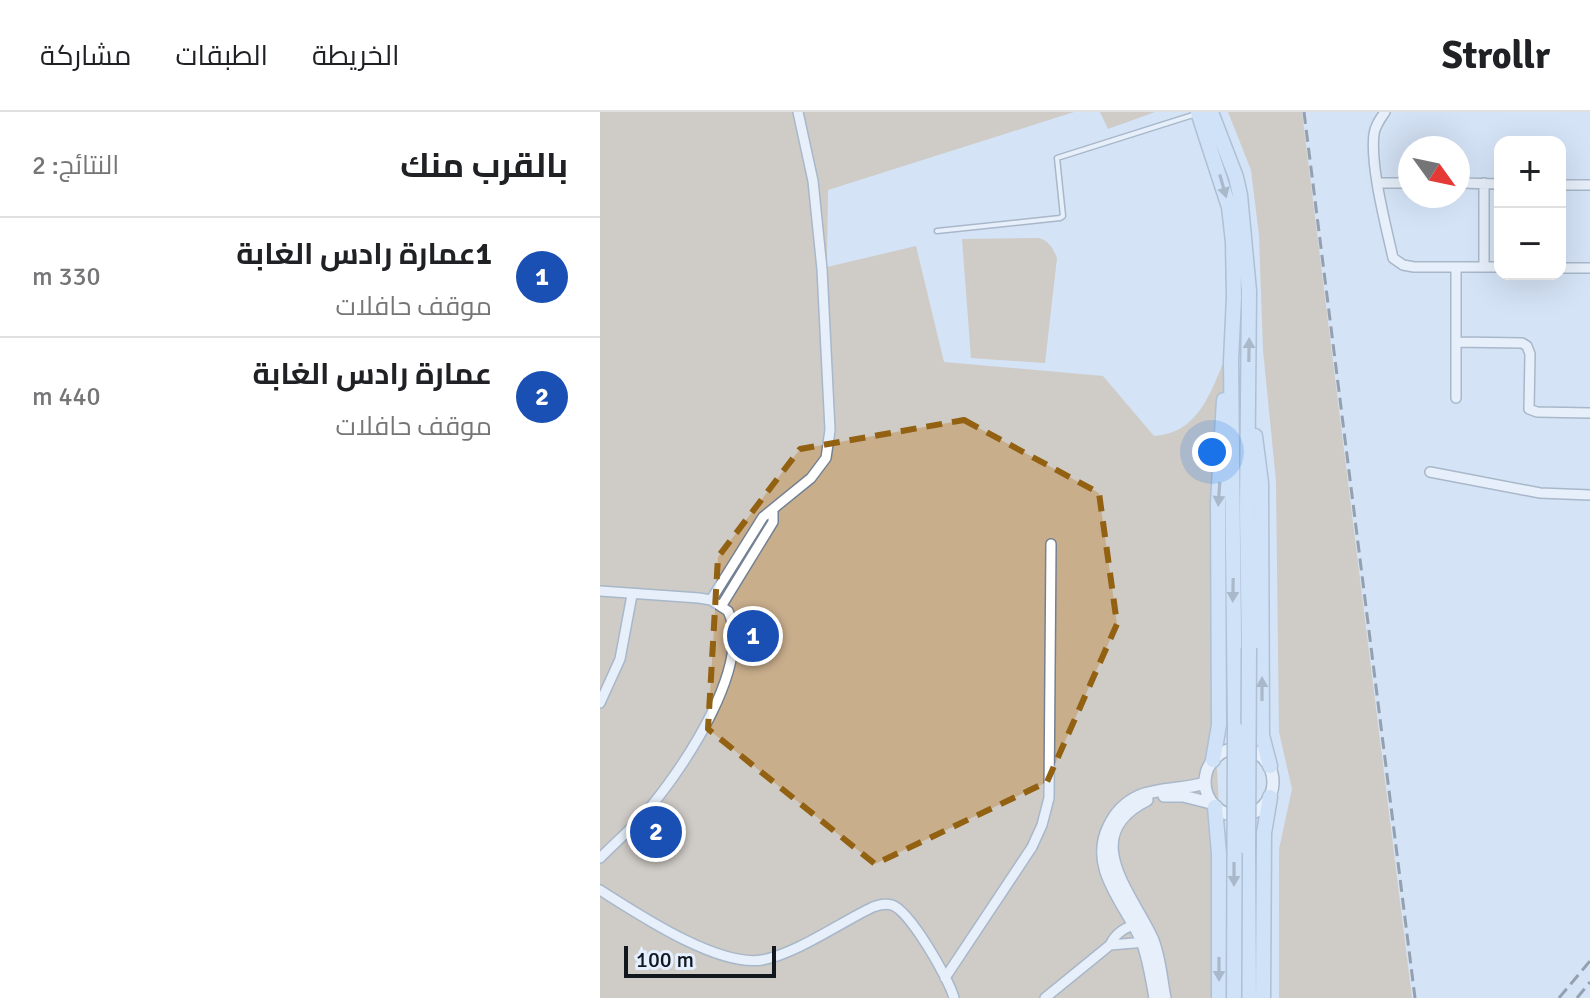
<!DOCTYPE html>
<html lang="ar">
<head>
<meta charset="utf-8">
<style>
  body { margin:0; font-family:Signika,Cairo,sans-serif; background:#f2f2f2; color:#202124; direction:rtl }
  .controls { position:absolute; right:24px; top:24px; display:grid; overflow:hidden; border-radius:16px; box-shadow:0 8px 32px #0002 }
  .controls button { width:72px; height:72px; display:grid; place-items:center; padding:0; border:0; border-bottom:2px solid #e0e0e0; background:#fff; color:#202124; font:40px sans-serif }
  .compass { position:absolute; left:798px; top:24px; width:72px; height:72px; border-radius:50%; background:#fff; box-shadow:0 8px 32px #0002; rotate:123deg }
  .scale { position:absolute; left:24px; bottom:20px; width:152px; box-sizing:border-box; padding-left:8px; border:4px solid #12171e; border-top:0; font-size:22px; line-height:28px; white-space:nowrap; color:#12171e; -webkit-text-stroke:6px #e4f0ff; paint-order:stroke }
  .you { position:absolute; left:612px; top:340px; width:28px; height:28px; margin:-20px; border:6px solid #fff; border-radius:50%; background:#1a73e8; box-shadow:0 0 0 12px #1a73e833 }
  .badge { display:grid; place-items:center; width:52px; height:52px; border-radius:50%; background:#db2777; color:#fff; font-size:26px; font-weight:700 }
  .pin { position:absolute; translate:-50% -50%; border:4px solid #fff; box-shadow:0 2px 8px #0006 }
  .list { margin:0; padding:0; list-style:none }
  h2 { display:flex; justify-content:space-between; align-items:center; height:104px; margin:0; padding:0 32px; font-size:34px }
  h2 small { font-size:26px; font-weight:400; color:#757577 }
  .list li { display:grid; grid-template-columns:52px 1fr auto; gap:24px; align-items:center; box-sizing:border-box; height:120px; padding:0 32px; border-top:2px solid #e0e0e0 }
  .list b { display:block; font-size:30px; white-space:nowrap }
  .list p { margin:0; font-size:26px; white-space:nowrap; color:#757577 }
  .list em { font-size:26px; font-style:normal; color:#757577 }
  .map { position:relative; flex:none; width:990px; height:886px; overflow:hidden; direction:ltr }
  header { display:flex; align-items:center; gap:48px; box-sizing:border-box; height:112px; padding:0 40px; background:#fff; border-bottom:2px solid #e0e0e0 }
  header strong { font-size:38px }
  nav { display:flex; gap:44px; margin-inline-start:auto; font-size:28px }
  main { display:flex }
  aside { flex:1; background:#fff }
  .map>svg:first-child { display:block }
</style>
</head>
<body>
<header>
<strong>Strollr</strong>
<nav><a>الخريطة</a><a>الطبقات</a><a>مشاركة</a></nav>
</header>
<main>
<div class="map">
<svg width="990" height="886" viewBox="0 0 990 886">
  <rect width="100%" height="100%" fill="#d4e3f5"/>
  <path fill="#c9ae8c" d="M0 0H474L228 78 227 148 223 156 316 134 344 250 503 264 554 324C601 321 611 277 628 240L620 369 617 656 623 771 638 886H0Z
    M500 0H555L508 17Z
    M628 0H702L812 886H679V737L692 677 679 620 676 369 663 238 659 123 651 58Z
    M439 126C449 129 453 136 457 146L445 251 371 246 362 127Z"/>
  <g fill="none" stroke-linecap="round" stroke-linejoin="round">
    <g stroke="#748192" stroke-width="7">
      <path id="service" d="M337 119 460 106 463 104 457 46 593 3"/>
    </g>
    <g stroke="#748192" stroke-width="12">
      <path id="minor" d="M785 0C780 7 775 14 774 22 770 54 786 114 793 146L803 153 814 155H900
        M778 71H810
        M858 71 900 72
        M884 71V155
        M960 73H990
        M856 156V286
        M960 156H990
        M856 230 922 231 927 234 930 242 929 297 937 300 990 301
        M830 360 940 381 990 383
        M0 479 99 486 111 488 128 499C153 552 85 653 52 693 37 712 17 729 0 746
        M111 488 163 405 211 366 226 346 230 318 222 157 213 69 198 0
        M122 493 173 410V399
        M0 591 20 547 32 483
        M0 778C38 802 117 855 162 848 196 842 241 810 273 795 279 793 285 791 292 793 310 799 349 867 354 886
        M510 833 546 830
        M345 866 432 735 442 713 449 686 451 432
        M445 886 510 833C516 820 526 815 540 811"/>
    </g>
    <g stroke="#748192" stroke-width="14">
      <path id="tertiary" d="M605 670a34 34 0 1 1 68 0a34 34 0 1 1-68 0Z
        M564 684H583L611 691
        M547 688C476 723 532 782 552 826 560 844 561 866 565 886
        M555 886C552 868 549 850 543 832 528 794 487 757 509 714 515 701 526 690 539 684 560 675 584 678 604 671"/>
    </g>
    <g stroke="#8194ab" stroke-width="17">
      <path id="trunk" d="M598 0 629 95 633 130 634 185 631 249 635 616
        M611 0 636 65 640 83 649 179 647 400 649 536
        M655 324 661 371 662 623 670 654
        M613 648 619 613 618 391 624 288
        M615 695 619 742V886
        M648 737 649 886
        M663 886 664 721 670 685"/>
    </g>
    <use href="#service" stroke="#fff" stroke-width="4"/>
    <use href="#minor" stroke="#fff" stroke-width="9"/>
    <use href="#tertiary" stroke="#fff" stroke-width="11"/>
    <use href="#trunk" stroke="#cadff8" stroke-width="14"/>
    <path stroke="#474f59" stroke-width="3" stroke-dasharray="12 6" stroke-linecap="butt" d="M704 0 815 886
      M959 886 990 849
      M977 886 990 870"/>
    <g stroke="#8194ab" stroke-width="17" stroke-linecap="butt">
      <path id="trunk-bridge" d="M648 737 649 536
        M634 886 635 616"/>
    </g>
    <use href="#trunk-bridge" stroke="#cadff8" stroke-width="14"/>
  </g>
  <defs><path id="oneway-solid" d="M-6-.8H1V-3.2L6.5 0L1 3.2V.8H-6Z" transform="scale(2)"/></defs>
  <g fill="#778596">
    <use href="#oneway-solid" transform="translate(623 74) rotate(74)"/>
    <use href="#oneway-solid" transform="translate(649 238) rotate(-89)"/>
    <use href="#oneway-solid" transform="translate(619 382) rotate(94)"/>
    <use href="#oneway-solid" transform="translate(633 478) rotate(91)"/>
    <use href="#oneway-solid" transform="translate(662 577) rotate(-90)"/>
    <use href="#oneway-solid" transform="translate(634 762) rotate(90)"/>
    <use href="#oneway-solid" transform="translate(619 857) rotate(90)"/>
  </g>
  <path d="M0 0H990V886H0ZM364 308 499 381 517 512 447 670 275 752 108 617 118 445 200 337Z" fill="#d4e3f5" fill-opacity=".55" fill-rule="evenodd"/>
  <path fill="none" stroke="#926111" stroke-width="6" stroke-dasharray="16 10" stroke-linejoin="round" d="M364 308 499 381 517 512 447 670 275 752 108 617 118 445 200 337Z"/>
</svg>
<div class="controls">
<button>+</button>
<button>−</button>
</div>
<svg class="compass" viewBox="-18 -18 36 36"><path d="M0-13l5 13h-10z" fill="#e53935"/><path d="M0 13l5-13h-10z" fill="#757577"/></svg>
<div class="scale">100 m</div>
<div class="you"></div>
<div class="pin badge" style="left:153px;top:524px;background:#1a4fb4">1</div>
<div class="pin badge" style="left:56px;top:720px;background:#1a4fb4">2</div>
</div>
<aside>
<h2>بالقرب منك<small>النتائج: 2</small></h2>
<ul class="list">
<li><span class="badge" style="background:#1a4fb4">1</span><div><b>1عمارة رادس الغابة</b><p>موقف حافلات</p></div><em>330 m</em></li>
<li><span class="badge" style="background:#1a4fb4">2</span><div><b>عمارة رادس الغابة</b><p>موقف حافلات</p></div><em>440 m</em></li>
</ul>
</aside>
</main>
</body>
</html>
